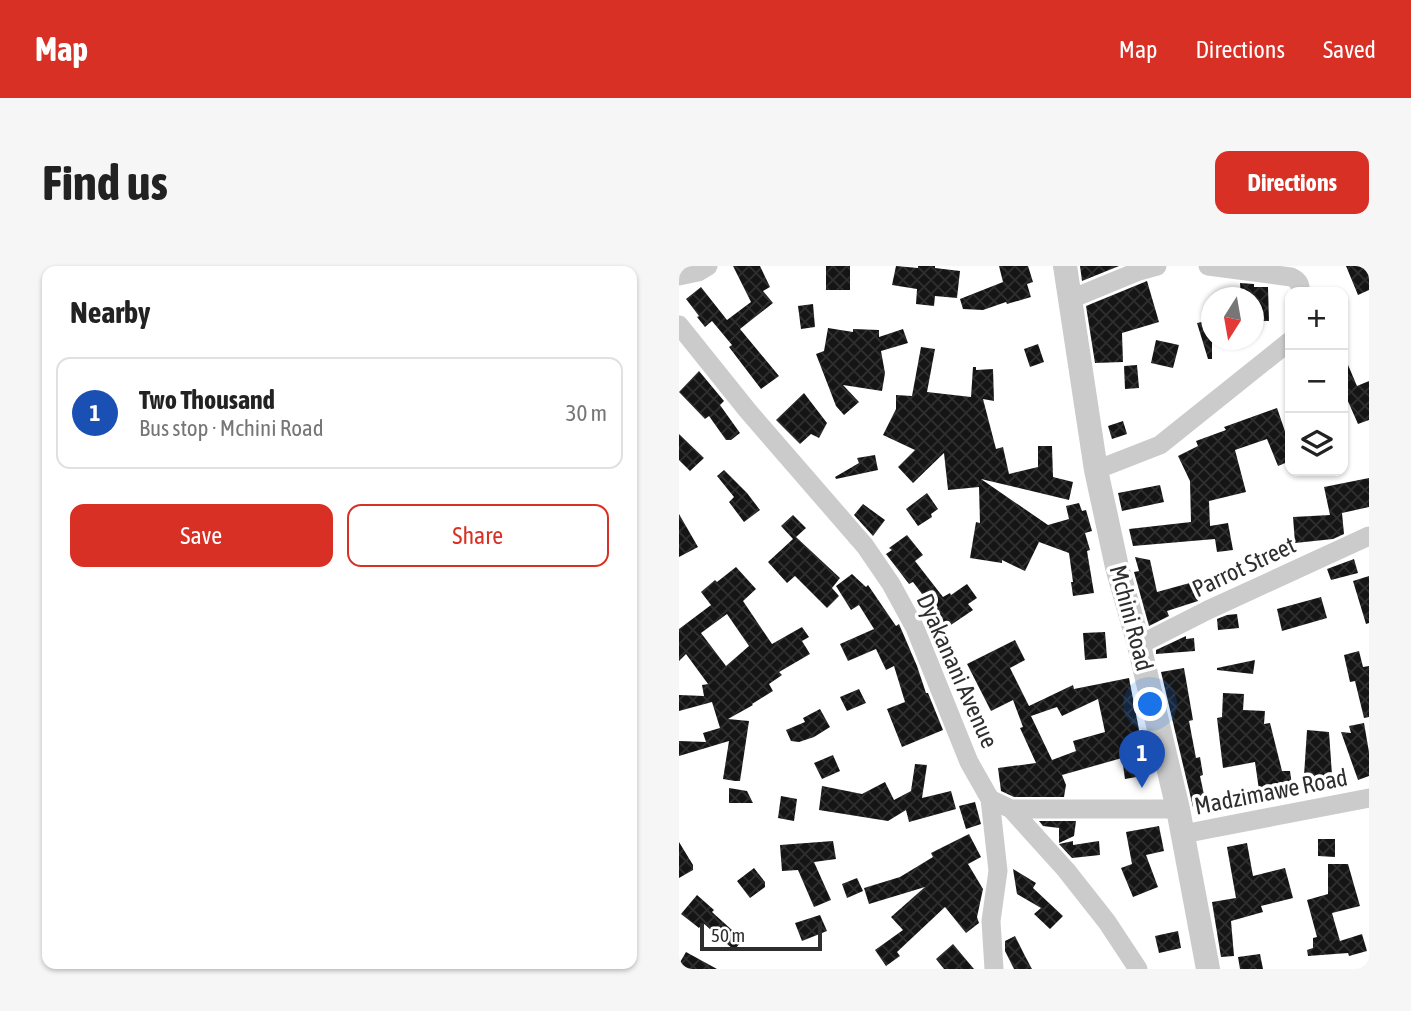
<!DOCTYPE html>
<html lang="en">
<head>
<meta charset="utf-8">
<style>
  body { margin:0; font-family:"Asap Condensed",sans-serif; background:#f6f6f6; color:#222 }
  .controls { position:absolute; right:21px; top:21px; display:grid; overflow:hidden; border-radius:14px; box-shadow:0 2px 5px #0004 }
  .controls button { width:63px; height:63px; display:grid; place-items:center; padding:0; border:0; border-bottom:2px solid #e0e0e0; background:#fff; color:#222; font:35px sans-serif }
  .compass { position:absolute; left:522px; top:21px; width:63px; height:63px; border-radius:50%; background:#fff; box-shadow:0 2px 5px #0004; rotate:191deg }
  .scale { position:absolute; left:21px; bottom:18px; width:122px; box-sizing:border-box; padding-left:7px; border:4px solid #2e2e2e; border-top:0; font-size:19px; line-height:24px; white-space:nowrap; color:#2e2e2e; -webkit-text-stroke:5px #fff; paint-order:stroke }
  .you { position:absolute; left:472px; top:439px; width:24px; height:24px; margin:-18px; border:5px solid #fff; border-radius:50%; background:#1a73e8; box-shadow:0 0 0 10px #1a73e833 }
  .badge { display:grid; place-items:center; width:46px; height:46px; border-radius:50%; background:#d93025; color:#fff; font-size:23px; font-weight:700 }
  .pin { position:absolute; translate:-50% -58px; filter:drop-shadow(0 2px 4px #0008) }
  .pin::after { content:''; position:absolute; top:37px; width:24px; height:21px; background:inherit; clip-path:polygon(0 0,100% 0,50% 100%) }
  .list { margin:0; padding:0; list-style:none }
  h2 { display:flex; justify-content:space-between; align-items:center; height:91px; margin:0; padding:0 28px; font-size:30px }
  h2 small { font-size:23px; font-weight:400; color:#767676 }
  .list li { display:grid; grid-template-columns:46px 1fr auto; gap:21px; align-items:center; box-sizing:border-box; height:112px; margin:0 14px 14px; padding:0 14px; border:2px solid #e0e0e0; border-radius:14px }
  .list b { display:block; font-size:26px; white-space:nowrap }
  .list p { margin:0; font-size:23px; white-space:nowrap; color:#767676 }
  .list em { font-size:23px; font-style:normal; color:#767676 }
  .actions { display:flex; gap:14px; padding:21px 28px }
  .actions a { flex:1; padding:16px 0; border:2px solid #d93025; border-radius:14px; text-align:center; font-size:24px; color:#d93025 }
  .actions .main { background:#d93025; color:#fff }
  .icon { flex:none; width:38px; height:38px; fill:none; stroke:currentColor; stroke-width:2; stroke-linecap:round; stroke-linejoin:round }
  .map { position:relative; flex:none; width:690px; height:703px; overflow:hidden; border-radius:14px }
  header { display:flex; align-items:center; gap:42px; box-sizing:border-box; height:98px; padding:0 35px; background:#d93025; color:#fff }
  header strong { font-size:33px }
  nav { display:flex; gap:38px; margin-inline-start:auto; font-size:24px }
  .intro { display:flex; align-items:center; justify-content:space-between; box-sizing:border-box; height:168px; padding:0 42px }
  h1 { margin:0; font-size:49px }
  .button { padding:18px 32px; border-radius:14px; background:#d93025; color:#fff; font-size:24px; font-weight:700 }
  main { display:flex; gap:42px; padding:0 42px }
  aside { flex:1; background:#fff; border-radius:14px; box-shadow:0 2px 5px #0004 }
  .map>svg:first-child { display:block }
</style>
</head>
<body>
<header>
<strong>Map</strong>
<nav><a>Map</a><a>Directions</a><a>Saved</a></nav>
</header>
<div class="intro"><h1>Find us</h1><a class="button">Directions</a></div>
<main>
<aside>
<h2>Nearby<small></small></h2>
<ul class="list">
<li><span class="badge" style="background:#1a4fb4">1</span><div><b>Two Thousand</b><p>Bus stop · Mchini Road</p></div><em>30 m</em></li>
</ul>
<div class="actions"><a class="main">Save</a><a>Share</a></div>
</aside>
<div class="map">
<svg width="690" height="703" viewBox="0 0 690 703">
  <defs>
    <pattern id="building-cross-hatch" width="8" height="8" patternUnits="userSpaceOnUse" patternTransform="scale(1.75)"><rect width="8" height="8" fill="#151515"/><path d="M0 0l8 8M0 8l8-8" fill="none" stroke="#2f2f2f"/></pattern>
  </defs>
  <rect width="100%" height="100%" fill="#fff"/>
  <path fill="url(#building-cross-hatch)" fill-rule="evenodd" d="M54 0H81L91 21 84 25 94 37 61 63 100 110 82 123 50 81 53 79 33 55 26 61 18 51 20 50 7 33 22 21 48 54 72 36Z
    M147 0H171V24H147Z
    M217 0 239 2V0H256V2L281 5 278 32 256 30 255 40 237 38 238 23 213 19Z
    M320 0H349L354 16 348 18 352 31 328 38 327 36 304 44 284 43 281 33 324 16Z
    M401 0H440L403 15Z
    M667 0H690V24L679 29Z
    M468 15 480 56 443 67 444 96 416 97 407 40Z
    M561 17 575 18V21H589L590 55H575V32H562Z
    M134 38 136 61 122 63 119 40Z
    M533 54V93H529L518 57Z
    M149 62 174 66V63L200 64V71L224 63 229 77 202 85 206 107 203 125 164 119 180 136 165 149 157 140 137 88 145 85Z
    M477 74 500 79 494 102 472 97Z
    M359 78 365 96 351 101 345 83Z
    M242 81 256 83 248 126 292 131 294 101H297V104L314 103 315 135 304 133 317 183 324 181 330 208 359 201V180H373L374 211 394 216 390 234 302 213 369 259 390 253 387 240 400 237 403 245 407 244 413 265 406 267 411 284 408 285 415 327 394 330 392 316H394L390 287 360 276 346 305 323 294V297L291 292 297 256 301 257 300 221 269 224 265 187 234 217 219 201 236 184 204 169 217 143V129L233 130Z
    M664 87 678 120 690 115V154L679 158 664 124Z
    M458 99 460 122 446 123 445 100Z
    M20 105 45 135 41 139 61 167 52 174H47L30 150 26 153 0 126Z
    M125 127 148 157 140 172 132 168 121 178 97 154Z
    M598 142 608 171 611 170V195L599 200 588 173 556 184 567 226 530 235 531 260 549 257 554 284 538 286 536 273 454 280 450 263 512 256 511 215 499 190 519 180 517 175 547 164 545 161Z
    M444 155 448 168 433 173 429 160Z
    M0 168 25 192 11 205 0 194Z
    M196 189 199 204 157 213 156 211 180 197 178 192Z
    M45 204 68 227 81 244 65 256 50 236 55 231 38 210Z
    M690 212V241L663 247 665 268 654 273 616 277 614 251 651 249 645 221Z
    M481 219 485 236 443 245 439 227Z
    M248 227 259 243 252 248 253 251 239 260 227 243Z
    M184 238 206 254 194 270 175 249Z
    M0 248 19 281 0 291Z
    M114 249 127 262 117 271 161 312 153 322 160 330 148 342 116 310 108 317 89 296 114 273 102 260Z
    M228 269 244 289 236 295 264 331 271 327 272 329 288 318 298 332 289 338 294 344 260 367 244 345 252 340 234 316 230 318 207 288 213 284 210 282Z
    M456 291 471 294 478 326 518 315 516 327 519 335 488 345 490 350 470 360 455 306 460 305Z
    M675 293 679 307 652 314 648 303Z
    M57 301 77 323 64 335 93 378 123 361 130 371 123 375 131 388 100 406 103 409 90 418 94 425 73 438 74 439 49 453 70 455 61 515H56L44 513 50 475 0 490V475L27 476 24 467 41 462 33 436 0 445V429L25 430 23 419 29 418 7 388 0 395V363L32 339 22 326 36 314 38 316ZM48 348 70 380 47 400 22 367Z
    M173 308 187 321 189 319 217 360 220 358 238 400 247 427H249L264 464 223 481 208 443 226 436 215 400 207 404 197 383 169 395 161 378 195 363 180 339 172 344 157 320Z
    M690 310V357L687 358 674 315Z
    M642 331 648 352 603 365 598 343Z
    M558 348 560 362 539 364 538 353 548 349Z
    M426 366 428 392 406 394 404 367Z
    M507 370V373L515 372 516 385 477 388V384Z
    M336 374 346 394 331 402 350 440 394 419 395 423 450 412 461 469 457 470 463 510 446 513 443 492 383 509 387 519 385 531H335L322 525 319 502 357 497 341 462 344 461 334 434 312 445 288 398ZM419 433 426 466 394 475 397 485 373 494 352 450 378 441 383 450Z
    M680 385 684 401 690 400V451L685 452 676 415 671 416 665 389Z
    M576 394 574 408 538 404V402Z
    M505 402 514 454 510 455 517 492 521 491 524 509 521 510 527 538 514 541 482 406Z
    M180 423 187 437 168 445 161 431Z
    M544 427 565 428 564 444 586 445 585 458 591 457 603 505H611L614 526 581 531 576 496 544 502 538 452 543 451Z
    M141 443 151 461 135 471 120 476 112 475 107 464 126 456 124 452Z
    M685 457 690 486V510L679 514 662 466 672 467 670 460Z
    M628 464 650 466 654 523 624 525Z
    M154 489 161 505 143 513 135 497Z
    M236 498 248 499 243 532 272 525 277 543 230 556 227 544 209 555 140 544 143 520 183 528 206 516 215 534 232 525Z
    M50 522 68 525 74 537H50Z
    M102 530 118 533 115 555 99 552Z
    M296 536 302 558 287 563 280 540Z
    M360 555H397L395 570 380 577V562L364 560Z
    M480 560 485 585 467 589 479 621 454 631 442 602 453 598 447 566Z
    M290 568 302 591 289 598 304 623 298 651 300 657 287 667 266 641 218 686 221 690 207 700 196 684 224 664 212 651 246 621 190 638 185 622 221 611 254 591 252 587Z
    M639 573H656V591L639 590Z
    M154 575 157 593 135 596 152 634 135 641 119 604 103 605 101 579Z
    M394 575V579L420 575 421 589 393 592 380 578Z
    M0 576 14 599V604L0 612Z
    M568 577 574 610 606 602 614 632 582 640 584 646 552 655 555 690 542 691 533 636 557 632 548 581Z
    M649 598H669L681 640 653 647 661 675 683 668 688 685 670 690 669 687 629 690 628 684 634 682V672L638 671 628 634 649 628Z
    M75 602 86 616V621L71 632 58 615Z
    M334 603 357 617 354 622 384 650 371 663 355 648 362 642 338 628Z
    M178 612 184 625 168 632 163 618Z
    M18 629 35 644 33 646 64 674 55 684 24 657 20 662 2 648Z
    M141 649 148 665 123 675 116 657Z
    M499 665 502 682 480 687 476 670Z
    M336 670 346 690 353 703H335L326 685V675Z
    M274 678 295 703H265L257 693Z
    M7 686 38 703H0V698Z
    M581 688 584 703H561L559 691Z"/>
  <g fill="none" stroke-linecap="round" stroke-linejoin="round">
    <path stroke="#cbcbcb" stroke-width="19" d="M529 0 612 11C619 14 622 18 621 26
      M0 10 19 6 29 0
      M392 33 460 5 478 0
      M0 59 69 145 186 280 212 318 236 362 290 496 311 533 332 543 387 604 428 656 459 703
      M417 204 481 179 611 75
      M460 379 529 344 690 270
      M311 533 319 605 312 655 315 703
      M332 543H499
      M504 568 690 532"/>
    <path stroke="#cbcbcb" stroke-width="24" d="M386 0 417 204 438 301 460 379 499 543 529 703"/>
  </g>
  <g text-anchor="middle" stroke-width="7" stroke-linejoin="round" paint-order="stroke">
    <g font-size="24" fill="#2e2e2e" stroke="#fff">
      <text transform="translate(565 301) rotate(-25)" y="8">Parrot Street</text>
      <text transform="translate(452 352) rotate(75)" y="8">Mchini Road</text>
      <text transform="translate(278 405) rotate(66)" y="8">Dyakanani Avenue</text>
      <text transform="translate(592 526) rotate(-11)" y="8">Madzimawe Road</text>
    </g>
  </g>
</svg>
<div class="controls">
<button>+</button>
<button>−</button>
<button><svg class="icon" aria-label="layers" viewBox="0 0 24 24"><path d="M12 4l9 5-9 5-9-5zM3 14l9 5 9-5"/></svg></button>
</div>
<svg class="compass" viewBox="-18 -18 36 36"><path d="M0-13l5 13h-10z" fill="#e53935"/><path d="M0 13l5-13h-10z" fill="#767676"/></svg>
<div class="scale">50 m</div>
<div class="you"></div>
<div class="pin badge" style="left:463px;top:522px;background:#1a4fb4">1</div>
</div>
</main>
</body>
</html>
